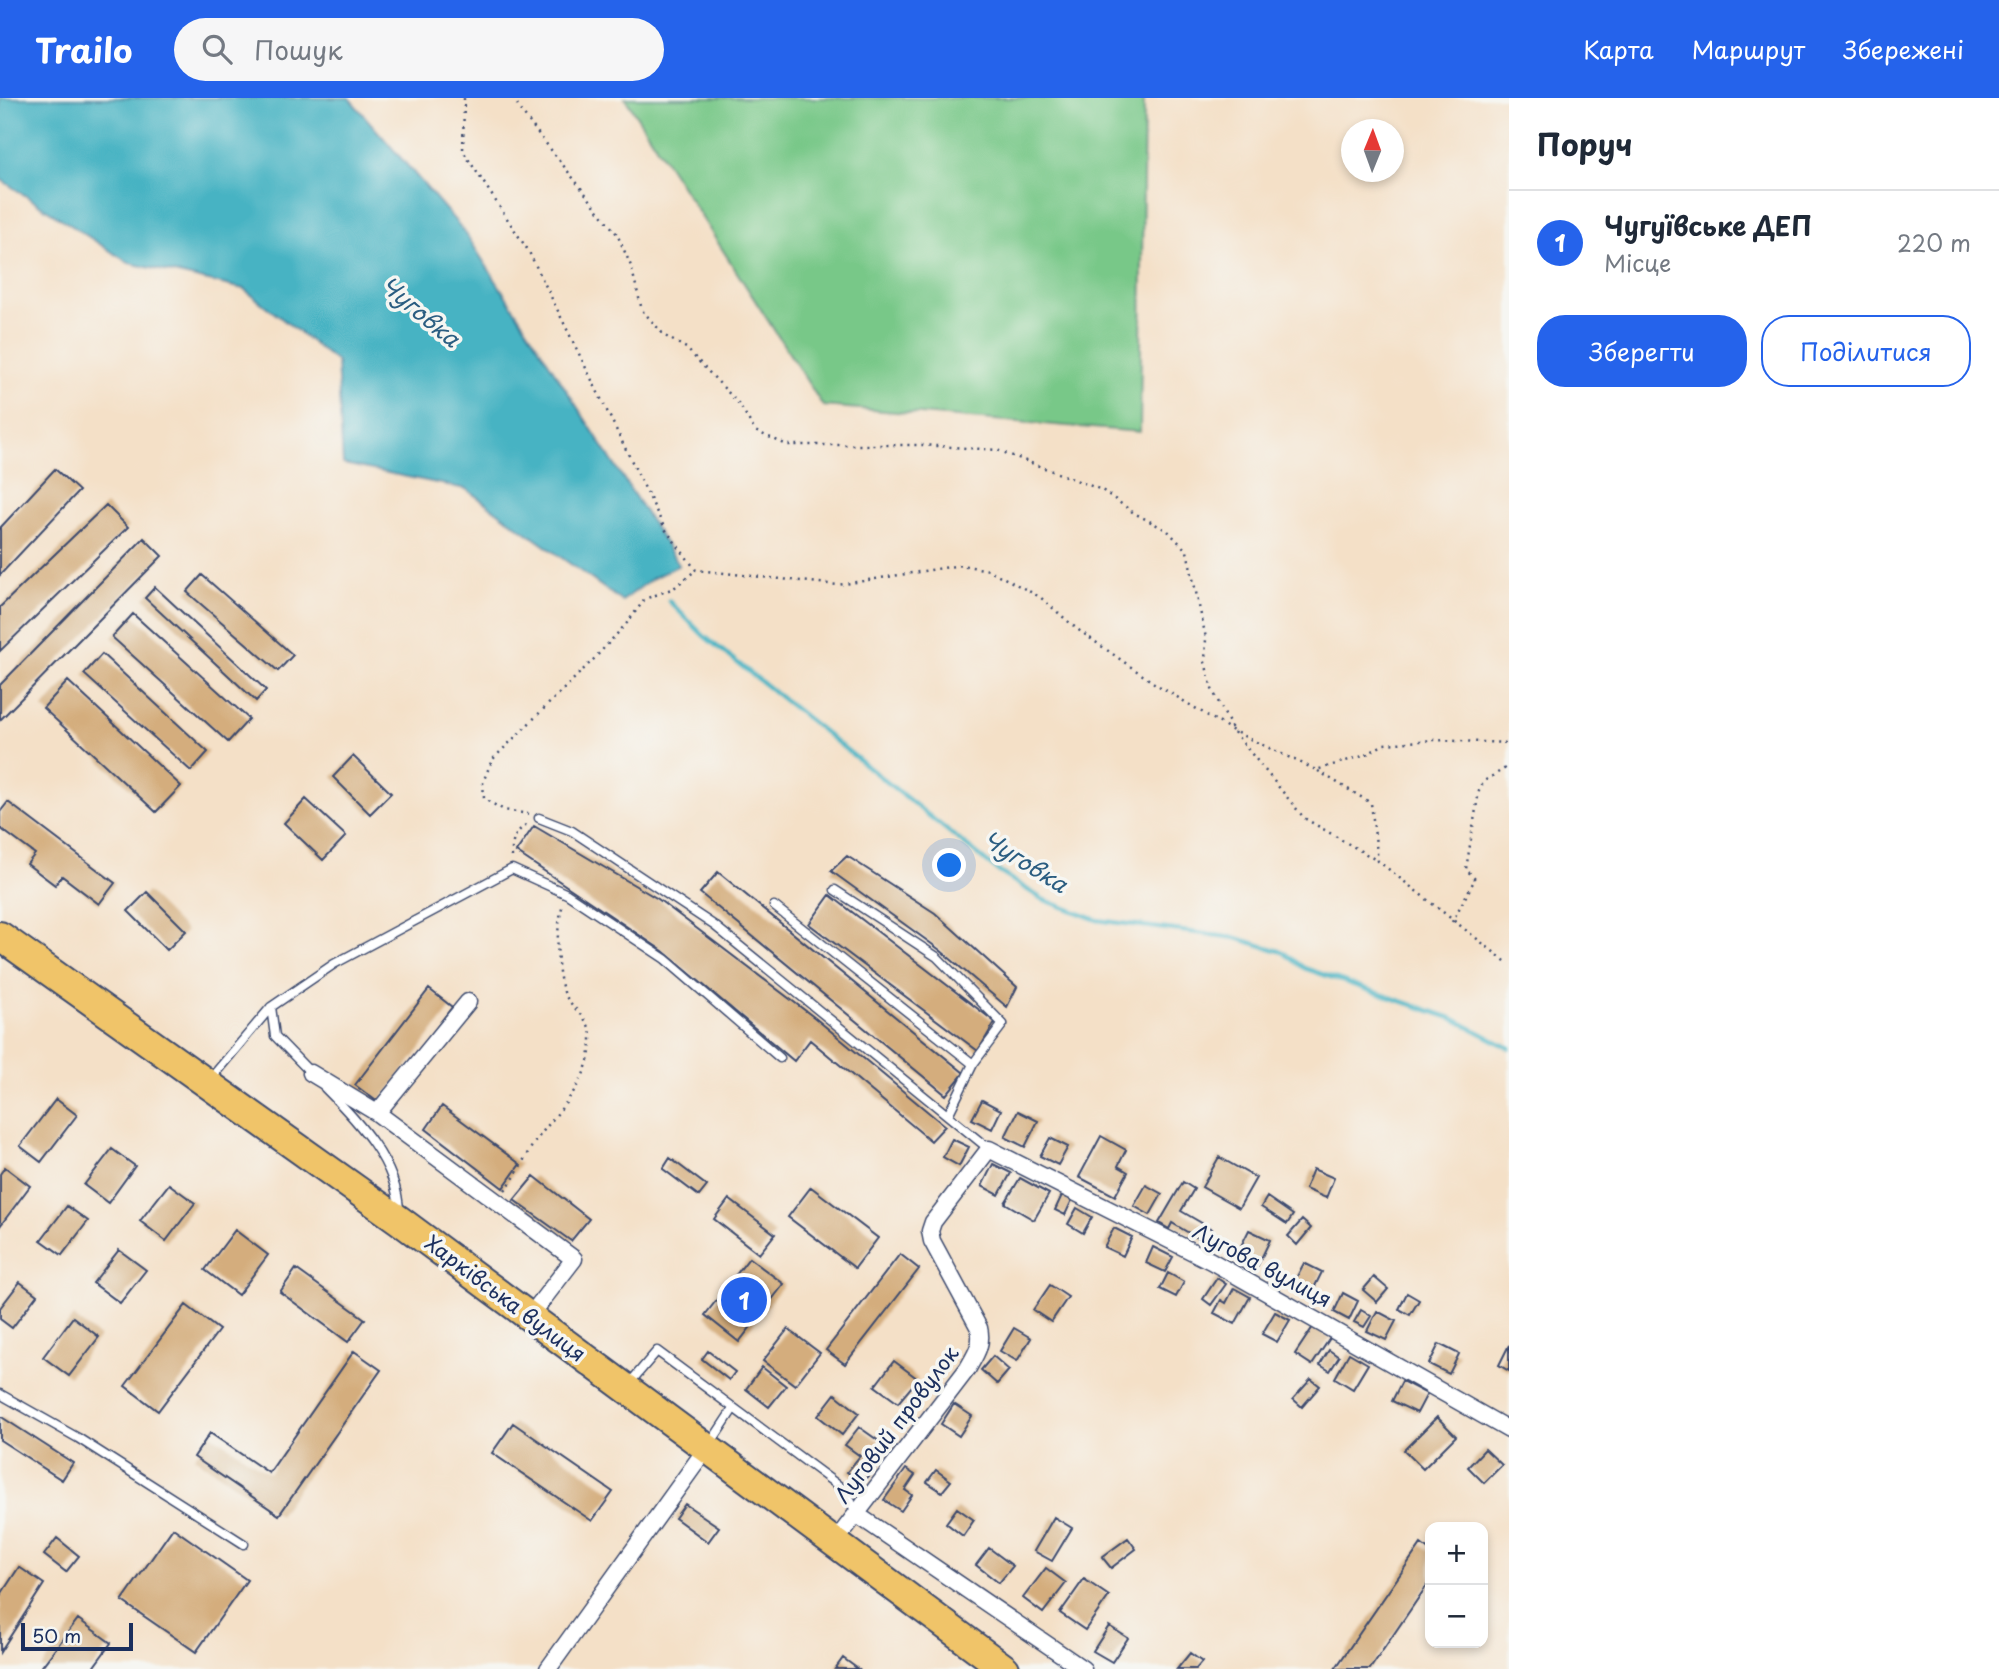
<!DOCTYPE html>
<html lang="uk">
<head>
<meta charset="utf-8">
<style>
  body { margin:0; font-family:"Playpen Sans",sans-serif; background:#f6f6f7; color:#1f2937 }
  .controls { position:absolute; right:21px; bottom:21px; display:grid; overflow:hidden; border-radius:14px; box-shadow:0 4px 10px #0003 }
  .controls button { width:63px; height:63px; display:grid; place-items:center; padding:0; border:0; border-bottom:2px solid #e0e1e3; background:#fff; color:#1f2937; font:35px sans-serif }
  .compass { position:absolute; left:1341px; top:21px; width:63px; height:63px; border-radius:50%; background:#fff; box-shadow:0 4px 10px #0003; rotate:1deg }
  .scale { position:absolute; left:21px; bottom:18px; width:112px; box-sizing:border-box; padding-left:7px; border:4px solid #1b2f5e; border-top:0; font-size:19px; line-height:24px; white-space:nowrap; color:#1b2f5e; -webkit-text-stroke:5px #f6f6f2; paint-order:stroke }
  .you { position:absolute; left:950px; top:768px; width:24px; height:24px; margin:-18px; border:5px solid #fff; border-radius:50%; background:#1a73e8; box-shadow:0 0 0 10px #1a73e833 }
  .badge { display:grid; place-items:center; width:46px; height:46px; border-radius:50%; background:#2563eb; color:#fff; font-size:23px; font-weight:700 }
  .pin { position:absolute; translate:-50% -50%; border:4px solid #fff; box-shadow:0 2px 7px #0006 }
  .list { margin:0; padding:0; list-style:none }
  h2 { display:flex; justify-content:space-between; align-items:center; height:91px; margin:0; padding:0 28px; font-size:30px }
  h2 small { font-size:23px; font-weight:400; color:#747a83 }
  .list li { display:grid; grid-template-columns:46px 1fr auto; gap:21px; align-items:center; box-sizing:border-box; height:105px; padding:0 28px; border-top:2px solid #e0e1e3 }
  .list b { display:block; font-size:26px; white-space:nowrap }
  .list p { margin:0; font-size:23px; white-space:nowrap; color:#747a83 }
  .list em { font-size:23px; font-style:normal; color:#747a83 }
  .actions { display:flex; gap:14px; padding:21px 28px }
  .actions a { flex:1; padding:16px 0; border:2px solid #2563eb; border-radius:28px; text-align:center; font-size:24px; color:#2563eb }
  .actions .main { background:#2563eb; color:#fff }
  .icon { flex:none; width:38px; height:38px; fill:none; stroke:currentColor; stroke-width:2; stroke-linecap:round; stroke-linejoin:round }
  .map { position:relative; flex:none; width:1509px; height:1571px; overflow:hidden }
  header { display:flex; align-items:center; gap:42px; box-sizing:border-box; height:98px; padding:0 35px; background:#2563eb; color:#fff }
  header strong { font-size:33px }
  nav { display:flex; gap:38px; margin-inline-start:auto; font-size:24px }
  .search { width:490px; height:63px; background:#f6f6f7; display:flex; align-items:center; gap:18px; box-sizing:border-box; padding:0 24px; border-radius:38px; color:#747a83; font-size:26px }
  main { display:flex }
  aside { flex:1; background:#fff }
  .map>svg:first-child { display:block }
</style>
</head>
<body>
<header>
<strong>Trailo</strong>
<div class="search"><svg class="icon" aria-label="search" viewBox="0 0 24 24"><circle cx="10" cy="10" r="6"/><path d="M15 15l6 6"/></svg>Пошук</div>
<nav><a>Карта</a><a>Маршрут</a><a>Збережені</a></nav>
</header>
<main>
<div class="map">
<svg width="1509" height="1571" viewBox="0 0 1509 1571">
  <rect width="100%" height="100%" fill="#f6f6f2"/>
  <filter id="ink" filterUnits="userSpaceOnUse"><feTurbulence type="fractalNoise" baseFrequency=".0143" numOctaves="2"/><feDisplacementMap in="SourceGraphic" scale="14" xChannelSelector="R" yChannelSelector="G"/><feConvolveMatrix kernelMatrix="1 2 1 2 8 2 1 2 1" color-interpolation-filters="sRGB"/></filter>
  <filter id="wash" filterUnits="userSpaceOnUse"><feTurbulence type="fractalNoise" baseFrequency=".00686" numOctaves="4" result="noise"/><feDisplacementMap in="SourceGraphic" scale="28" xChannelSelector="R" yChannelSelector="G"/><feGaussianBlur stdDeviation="1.57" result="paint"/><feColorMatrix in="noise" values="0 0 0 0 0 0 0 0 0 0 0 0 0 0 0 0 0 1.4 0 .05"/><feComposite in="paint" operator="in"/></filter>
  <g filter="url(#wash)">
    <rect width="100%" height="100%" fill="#f4e0c7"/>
    <path fill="#78c888" stroke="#4a7c73" stroke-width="2" d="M625 0H1144L1140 334 823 308Z"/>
    <path fill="#46b3c3" stroke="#307190" stroke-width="2" d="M0 0H349L464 133 679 467 653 480 622 503 466 391 343 366 337 264 244 191 129 165 0 81Z"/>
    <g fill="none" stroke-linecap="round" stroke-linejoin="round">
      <path stroke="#46b3c3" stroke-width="4.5" d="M669 503 704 538 998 773 1042 801 1097 822 1236 840 1283 854 1304 870 1454 921 1509 950"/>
    </g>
    <g id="blocks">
      <path fill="#d4ad7d" d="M55 371 79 393 0 477V430Z
        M106 407 128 429 0 553V509Z
        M144 440 162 458 0 622V587Z
        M202 477 293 557 278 573 187 494Z
        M155 489 266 592 256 603 145 500Z
        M133 516 249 621 228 644 112 539Z
        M102 556 208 654 191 673 84 576Z
        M68 583 181 688 156 714 43 610Z
        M353 658 391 695 370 716 333 679Z
        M306 701 346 738 323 762 284 725Z
        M8 704 115 785 99 806 62 778 55 787 27 766 35 756 0 730V714Z
        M534 728 658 801 815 920 945 1028 931 1043 810 942 794 963 663 853 516 754Z
        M847 758 935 815 1017 889 1007 909 940 852 831 773Z
        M718 774 964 975 946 997 700 795Z
        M147 794 186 833 167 852 128 813Z
        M830 797 995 924 978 953 809 826Z
        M429 891 452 909 379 1005 355 987Z
        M56 1001 77 1017 41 1064 20 1048Z
        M982 1002 1001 1012 992 1031 972 1021Z
        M442 1008 520 1066 503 1090 426 1031Z
        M1018 1013 1038 1023 1025 1049 1005 1039Z
        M1101 1038 1126 1052 1118 1068 1128 1074 1115 1098 1079 1079Z
        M1050 1040 1068 1049 1058 1067 1040 1058Z
        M952 1041 969 1049 959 1068 943 1059Z
        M112 1051 135 1068 108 1105 84 1087Z
        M1219 1059 1256 1080 1239 1110 1202 1089Z
        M670 1060 707 1088 699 1098 663 1071Z
        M993 1066 1011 1075 999 1097 982 1088Z
        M5 1069 30 1088 0 1128V1076Z
        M1313 1071 1334 1080 1326 1100 1305 1091Z
        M534 1078 589 1121 571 1143 514 1102Z
        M1020 1080 1049 1096 1034 1122 1005 1105Z
        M1183 1084 1194 1091 1181 1113 1212 1131 1204 1144 1172 1125 1169 1131 1159 1125Z
        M169 1086 195 1105 166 1143 140 1123Z
        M1146 1087 1162 1096 1150 1117 1134 1108Z
        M811 1089 878 1140 855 1170 788 1119Z
        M1062 1097 1072 1102 1065 1117 1055 1112Z
        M1267 1099 1293 1117 1287 1126 1261 1109Z
        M729 1101 775 1136 759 1156 714 1121Z
        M67 1108 88 1123 62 1157 41 1142Z
        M1077 1110 1092 1119 1083 1135 1068 1126Z
        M1302 1122 1311 1130 1297 1147 1288 1138Z
        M1114 1130 1132 1139 1123 1158 1104 1149Z
        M235 1132 268 1157 238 1197 205 1172Z
        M1249 1132 1270 1142 1256 1171 1235 1160Z
        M1153 1149 1173 1159 1165 1174 1146 1165Z
        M119 1152 146 1172 120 1205 93 1185Z
        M900 1156 919 1171 845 1266 826 1252Z
        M749 1160 784 1186 739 1244 705 1217Z
        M1304 1165 1322 1174 1310 1198 1292 1188Z
        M296 1171 365 1221 348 1244 280 1194Z
        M1168 1175 1184 1184 1176 1199 1160 1191Z
        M1374 1179 1388 1191 1377 1204 1363 1192Z
        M1217 1180 1226 1186 1211 1207 1203 1201Z
        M20 1184 37 1197 12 1230 0 1221V1210Z
        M1050 1187 1068 1199 1051 1224 1033 1212Z
        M1234 1190 1250 1199 1235 1226 1214 1215 1221 1202 1226 1205Z
        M1343 1195 1358 1203 1349 1222 1334 1214Z
        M1407 1195 1419 1202 1410 1217 1399 1211Z
        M186 1207 219 1232 158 1313 125 1288Z
        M1361 1212 1371 1218 1364 1229 1354 1224Z
        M1377 1213 1396 1223 1386 1242 1367 1233Z
        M1275 1214 1290 1222 1277 1244 1262 1236Z
        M73 1219 99 1239 69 1278 43 1259Z
        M1313 1229 1330 1240 1312 1267 1295 1256Z
        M1014 1230 1031 1240 1017 1263 1000 1253Z
        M788 1231 820 1255 795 1287 763 1263Z
        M1439 1246 1459 1256 1449 1276 1429 1266Z
        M1509 1247V1273L1499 1267Z
        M1329 1252 1339 1259 1330 1273 1320 1267Z
        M354 1253 381 1272 279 1417 194 1359 210 1335 269 1375Z
        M708 1253 735 1274 729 1282 702 1261Z
        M1349 1255 1368 1266 1353 1291 1335 1280Z
        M993 1258 1009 1272 997 1286 981 1272Z
        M894 1263 918 1281 898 1305 875 1288Z
        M762 1269 786 1288 769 1309 746 1291Z
        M1311 1281 1320 1288 1302 1309 1293 1301Z
        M1402 1283 1427 1296 1417 1315 1392 1303Z
        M835 1296 859 1315 842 1337 818 1318Z
        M954 1306 972 1318 959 1338 941 1326Z
        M0 1318 73 1365 62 1382 0 1342Z
        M1437 1319 1456 1338 1423 1371 1404 1352Z
        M513 1325 613 1394 592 1423 492 1355Z
        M859 1329 883 1346 872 1359 880 1364 862 1385 847 1374 860 1358 845 1347Z
        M1485 1351 1502 1367 1484 1385 1468 1369Z
        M906 1371 915 1377 905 1392 912 1397 901 1413 884 1402Z
        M936 1372 951 1383 942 1394 927 1384Z
        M685 1406 719 1429 708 1444 675 1420Z
        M957 1410 974 1422 963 1438 946 1425Z
        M1054 1419 1072 1430 1052 1463 1034 1453Z
        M173 1430 247 1482 196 1554 122 1503Z
        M57 1440 79 1458 66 1474 44 1457Z
        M1128 1440 1136 1451 1111 1470 1102 1459Z
        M1421 1446 1430 1453V1483L1370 1571H1335Z
        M989 1450 1013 1468 999 1485 976 1467Z
        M19 1469 44 1486 0 1554V1498Z
        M1046 1470 1066 1485 1043 1515 1023 1500Z
        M1084 1481 1109 1498 1085 1532 1060 1515Z
        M78 1521 111 1545 92 1571H40Z
        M1109 1528 1128 1540 1112 1564 1093 1553Z
        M1190 1555 1202 1564 1196 1571H1177Z
        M843 1560 858 1571H835Z"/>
    </g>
  </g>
  <g filter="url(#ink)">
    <use href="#blocks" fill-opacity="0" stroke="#3c4a6e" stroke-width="2"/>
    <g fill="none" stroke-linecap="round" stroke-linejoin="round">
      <g stroke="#3c4a6e" stroke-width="11">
        <path id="service" d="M539 720 572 733 715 828 989 1051
          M835 792 937 859 1003 926 973 966
          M774 808 973 966 948 1017
          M271 909 275 938 311 975
          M211 980 271 909 334 866 512 771 567 796 665 861 780 960
          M325 990C357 1022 398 1065 399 1114
          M628 1287 657 1253 847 1394 856 1416
          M0 1296 78 1340 244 1446
          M710 1346 733 1311"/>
      </g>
      <g stroke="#3c4a6e" stroke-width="19">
        <path id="minor" d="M311 975 377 1015 574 1161 530 1218
          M377 1015 468 904
          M856 1416 1083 1571
          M834 1445 968 1270C976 1256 983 1246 979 1230L932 1143 930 1133 933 1124 989 1051 1211 1163 1509 1332
          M548 1571 706 1351"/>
      </g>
      <g stroke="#3c4a6e" stroke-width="32">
        <path id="trunk" d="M0 838 399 1122 1005 1571"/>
      </g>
      <path stroke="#3c4a6e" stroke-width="2.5" stroke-dasharray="2 5" stroke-linecap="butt" d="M464 0 463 53 529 154 665 431 696 472 838 487 961 467 989 472 1040 499 1077 531 1154 585 1233 633 1316 672 1366 657 1384 646 1433 642 1509 645
        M514 0 519 11 617 136 631 168 642 212 665 238 686 250 740 307 755 333 787 347H922L997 352 1102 392 1134 415 1168 433 1187 453 1206 540 1205 564 1212 591 1233 633 1304 720 1378 763
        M1318 673 1371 705 1378 763 1509 866
        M529 716 504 712 484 701 483 684 492 662 593 562 627 525 645 501 674 490 696 472
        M512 759C511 743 515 733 529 725
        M1452 824 1475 781 1466 771 1479 693 1484 683 1509 668
        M505 1092C515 1080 520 1069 527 1056 550 1018 591 989 591 941 592 923 576 914 567 900 554 879 556 828 563 806"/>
      <use href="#service" stroke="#fff" stroke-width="8"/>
      <use href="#minor" stroke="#fff" stroke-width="16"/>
      <use href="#trunk" stroke="#f0c469" stroke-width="28"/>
    </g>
  </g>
  <g text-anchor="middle" stroke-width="7" stroke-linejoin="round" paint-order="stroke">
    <g font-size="21" fill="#1b2f5e" stroke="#f6f6f2">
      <text transform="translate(1262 1168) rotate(28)" y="7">Лугова вулиця</text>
      <text transform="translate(505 1201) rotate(37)" y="7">Харківська вулиця</text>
      <text transform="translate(897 1327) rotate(-53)" y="7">Луговий провулок</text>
    </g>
    <g font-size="23" font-style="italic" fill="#2a5d81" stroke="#f6f6f2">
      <text transform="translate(420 214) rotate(40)" y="8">Чуговка</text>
      <text transform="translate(1025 764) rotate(32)" y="8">Чуговка</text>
    </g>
  </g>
</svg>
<div class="controls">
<button>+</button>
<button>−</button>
</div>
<svg class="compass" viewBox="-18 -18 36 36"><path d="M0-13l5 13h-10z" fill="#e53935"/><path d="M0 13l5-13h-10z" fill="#747a83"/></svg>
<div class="scale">50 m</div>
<div class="you"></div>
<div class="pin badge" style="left:744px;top:1202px">1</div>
</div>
<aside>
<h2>Поруч<small></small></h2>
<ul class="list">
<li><span class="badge">1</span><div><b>Чугуївське ДЕП</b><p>Місце</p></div><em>220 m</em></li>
</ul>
<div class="actions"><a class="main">Зберегти</a><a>Поділитися</a></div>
</aside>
</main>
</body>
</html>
